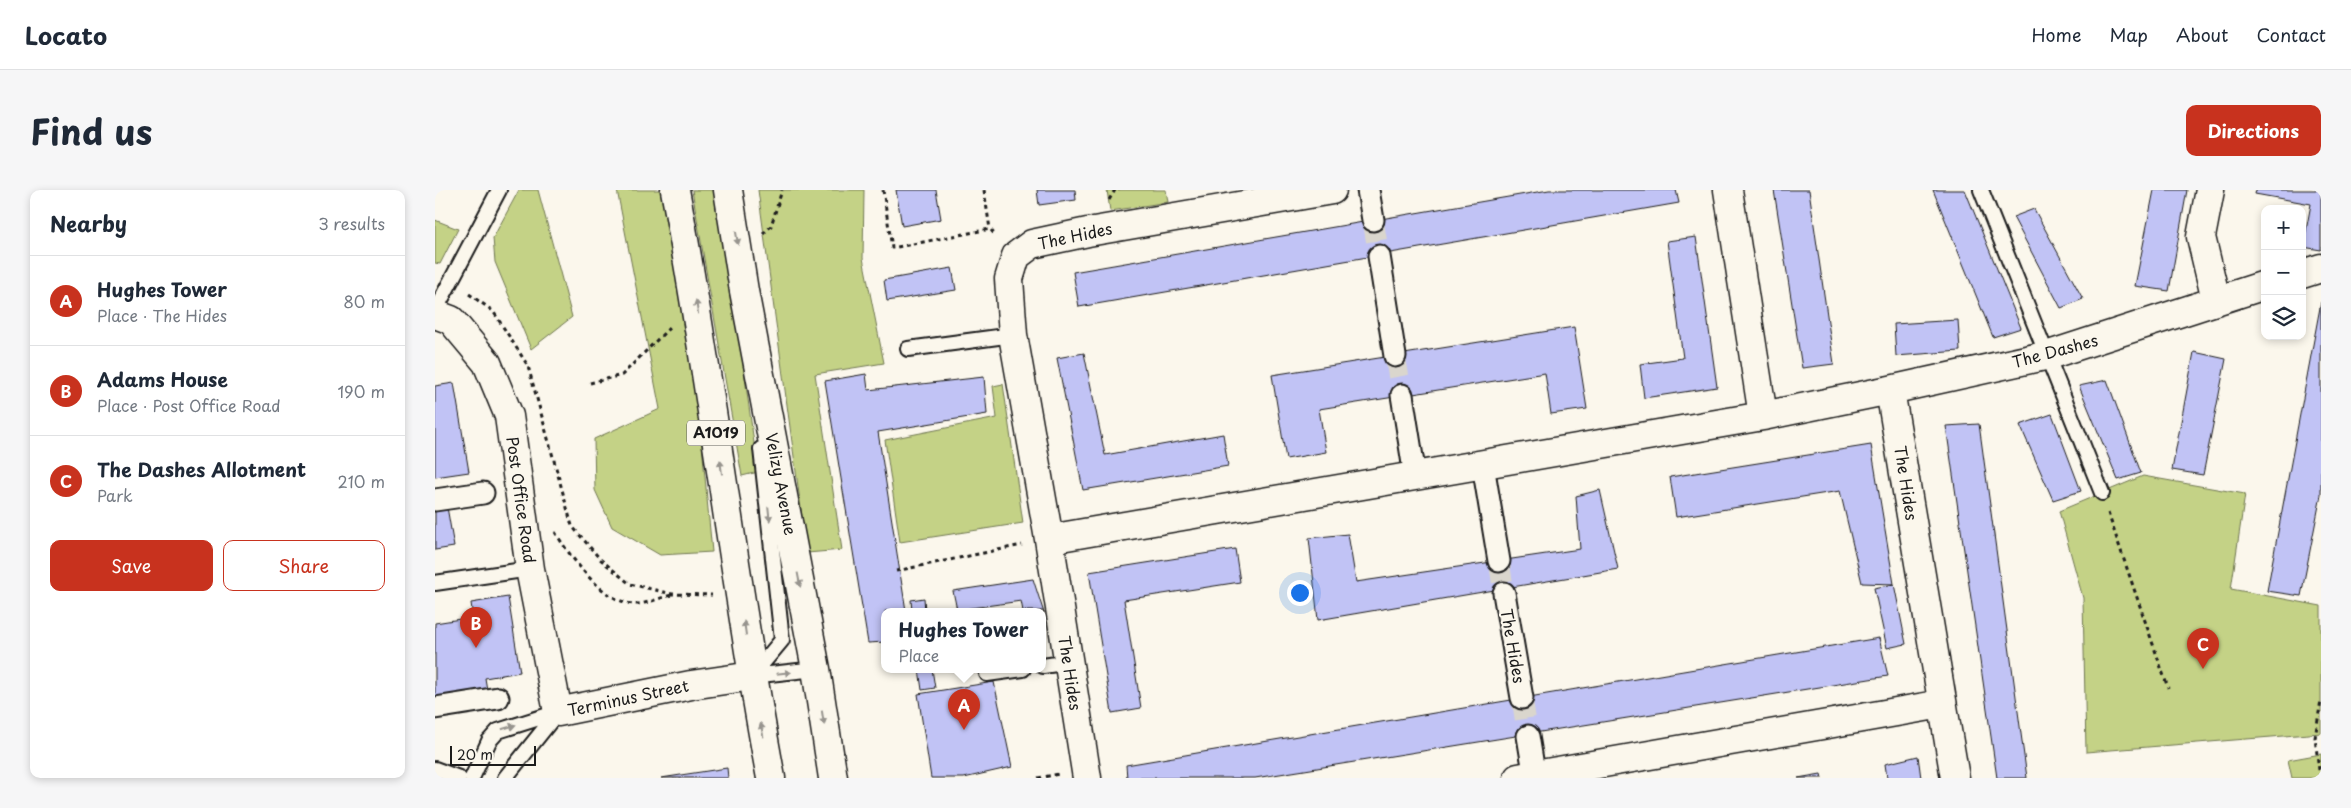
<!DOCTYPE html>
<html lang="en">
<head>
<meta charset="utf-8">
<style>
  body { margin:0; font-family:"Playpen Sans",sans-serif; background:#f6f6f7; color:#1f2937 }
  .controls { position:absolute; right:15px; top:15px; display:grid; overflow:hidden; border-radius:10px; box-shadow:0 2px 8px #0003 }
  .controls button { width:45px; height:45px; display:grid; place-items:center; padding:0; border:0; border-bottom:1px solid #e0e1e3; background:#fff; color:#1f2937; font:25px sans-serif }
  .scale { position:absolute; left:15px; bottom:12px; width:86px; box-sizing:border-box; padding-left:5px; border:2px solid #1c1c1c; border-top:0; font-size:14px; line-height:18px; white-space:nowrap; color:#1c1c1c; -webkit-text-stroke:4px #fbf7ec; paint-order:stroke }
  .you { position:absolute; left:864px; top:402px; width:18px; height:18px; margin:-12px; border:4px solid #fff; border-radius:50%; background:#1a73e8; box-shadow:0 0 0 8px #1a73e833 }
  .badge { display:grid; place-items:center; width:32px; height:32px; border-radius:50%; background:#c8321e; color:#fff; font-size:16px; font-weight:700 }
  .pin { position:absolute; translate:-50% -41px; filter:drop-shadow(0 1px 2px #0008) }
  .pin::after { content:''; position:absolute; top:26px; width:18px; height:15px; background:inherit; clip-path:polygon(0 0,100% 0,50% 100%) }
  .popup { position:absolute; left:446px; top:418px; width:165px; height:65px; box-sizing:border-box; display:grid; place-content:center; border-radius:10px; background:#fff; filter:drop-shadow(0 1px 4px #0005); font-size:16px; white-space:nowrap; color:#747a83 }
  .popup b { font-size:19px; color:#1f2937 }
  .popup::after { content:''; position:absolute; left:50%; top:100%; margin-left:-10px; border:10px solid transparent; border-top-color:#fff }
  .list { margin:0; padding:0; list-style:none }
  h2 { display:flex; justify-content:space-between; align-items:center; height:65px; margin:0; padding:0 20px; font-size:21px }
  h2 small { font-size:16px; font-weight:400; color:#747a83 }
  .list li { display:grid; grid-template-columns:32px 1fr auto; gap:15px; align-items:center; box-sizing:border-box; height:90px; padding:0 20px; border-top:1px solid #e0e1e3 }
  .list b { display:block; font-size:19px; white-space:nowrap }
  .list p { margin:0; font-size:16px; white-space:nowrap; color:#747a83 }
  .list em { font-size:16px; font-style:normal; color:#747a83 }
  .actions { display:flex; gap:10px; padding:15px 20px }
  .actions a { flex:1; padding:11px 0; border:1px solid #c8321e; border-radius:10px; text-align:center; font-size:18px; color:#c8321e }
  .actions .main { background:#c8321e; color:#fff }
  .icon { flex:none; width:28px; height:28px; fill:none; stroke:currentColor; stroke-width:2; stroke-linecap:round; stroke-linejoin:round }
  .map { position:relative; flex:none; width:1886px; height:588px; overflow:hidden; border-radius:10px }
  header { display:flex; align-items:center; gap:30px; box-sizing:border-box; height:70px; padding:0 25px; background:#fff; border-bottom:1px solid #e0e1e3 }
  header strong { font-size:24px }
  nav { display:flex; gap:28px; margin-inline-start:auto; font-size:18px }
  .intro { display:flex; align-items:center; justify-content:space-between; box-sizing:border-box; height:120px; padding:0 30px }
  h1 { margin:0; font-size:35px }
  .button { padding:12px 22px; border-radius:10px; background:#c8321e; color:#fff; font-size:18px; font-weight:700 }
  main { display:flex; gap:30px; padding:0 30px }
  aside { flex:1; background:#fff; border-radius:10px; box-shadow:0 2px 8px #0003 }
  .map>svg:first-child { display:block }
</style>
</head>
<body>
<header>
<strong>Locato</strong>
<nav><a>Home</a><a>Map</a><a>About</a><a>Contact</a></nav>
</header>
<div class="intro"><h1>Find us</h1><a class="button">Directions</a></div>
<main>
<aside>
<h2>Nearby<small>3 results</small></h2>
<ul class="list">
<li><span class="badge">A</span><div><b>Hughes Tower</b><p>Place · The Hides</p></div><em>80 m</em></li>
<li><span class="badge">B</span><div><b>Adams House</b><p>Place · Post Office Road</p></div><em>190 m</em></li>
<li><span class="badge">C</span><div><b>The Dashes Allotment</b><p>Park</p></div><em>210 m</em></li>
</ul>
<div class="actions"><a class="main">Save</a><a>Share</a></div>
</aside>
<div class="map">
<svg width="1886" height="588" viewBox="0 0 1886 588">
  <rect width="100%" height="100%" fill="#fbf7ec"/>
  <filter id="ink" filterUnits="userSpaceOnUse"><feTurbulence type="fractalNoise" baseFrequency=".02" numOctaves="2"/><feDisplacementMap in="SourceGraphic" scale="10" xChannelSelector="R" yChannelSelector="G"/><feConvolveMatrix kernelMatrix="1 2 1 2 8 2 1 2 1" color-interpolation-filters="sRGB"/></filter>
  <g filter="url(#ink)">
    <path fill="#c4d286" stroke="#707751" d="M84 0H103L137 127 96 159 60 72 58 48Z
      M182 0H230L262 202 277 362 225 365 177 337 160 300 159 249 225 219Z
      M257 0H284L323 282 307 286Z
      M323 0H429L428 68 449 173 380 184 407 360 372 363Z
      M672 0H731L733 12 675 21Z
      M0 30 23 39 5 74 0 73Z
      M568 194 588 333 465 352 450 250 562 228 558 196Z
      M1708 286 1810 304 1796 399 1886 416V543L1651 562 1648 408 1624 321Z
      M1886 564V588H1857L1853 570Z"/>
    <path fill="#c1c3f5" stroke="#1c1c1c" d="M461 0H501L506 29 467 36Z
      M602 0H640L641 10 604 15Z
      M1114 0H1241L1244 13 644 117 638 82Z
      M1339 0H1374L1399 174 1367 178Z
      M1498 0H1530L1586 138 1558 147Z
      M1719 0H1752L1734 101 1700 96Z
      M1821 0H1886V60L1868 57 1876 14 1820 4Z
      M1599 19 1648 109 1626 118 1578 27Z
      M1261 47 1282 197 1209 208 1205 174 1248 168 1232 51Z
      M517 78 521 100 452 111 449 90Z
      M1886 112V305L1866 406 1832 401Z
      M1523 130 1525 161 1461 166 1459 134Z
      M1139 137 1152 219 1116 224 1110 183 884 219 891 262 851 269 837 185Z
      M1759 162 1791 169 1768 285 1737 280Z
      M649 163 670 265 788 244 793 276 648 300 622 168Z
      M431 184 433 200 549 187 552 224 443 242 471 421H450V452L433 453 390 191Z
      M1672 190 1706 283 1683 290 1644 196Z
      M19 193 34 282 0 287V196Z
      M1617 224 1646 301 1618 310 1585 235Z
      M1544 234 1592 588H1562L1511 236Z
      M1436 255 1459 394 1427 393 1405 301 1241 327 1235 287Z
      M1165 300 1183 379 883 430 874 348 913 344 921 392 1145 359 1141 306Z
      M12 317 19 357 0 360V319Z
      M800 359 805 392 689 410 706 518 677 523 654 382Z
      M598 389 609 423 608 421H588L586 411 522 420 518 401Z
      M1459 394 1471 454 1452 458 1439 398Z
      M73 407 85 482 50 488 52 500 0 508V433L38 427 36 413Z
      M489 408 490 421H477L476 410Z
      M1444 448 1453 486 820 588H692L691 575Z
      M484 479H497L500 498 487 500Z
      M559 492 577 577 529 588H496L483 504Z
      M1483 566 1486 588H1452L1450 574Z
      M292 578 293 588H226Z
      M1386 584 1387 588H1363Z"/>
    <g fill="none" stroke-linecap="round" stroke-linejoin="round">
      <path stroke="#dad6cd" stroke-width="21" stroke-dasharray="21 11" stroke-linecap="butt" d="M938 30 944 66
        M960 166 967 205
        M1064 371 1069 403
        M1087 508 1093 546"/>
      <g stroke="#1c1c1c" stroke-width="18">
        <path id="service" d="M1546 0 1667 303
          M0 121 64 0
          M473 159 578 145
          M0 393 95 379
          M608 476 634 472
          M552 479V484L588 479
          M317 486 347 450 326 259
          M317 486 381 479
          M0 579 24 588
          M37 588 54 551 63 541 123 522
          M70 588 122 523"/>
      </g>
      <g stroke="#1c1c1c" stroke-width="25">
        <path id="pedestrian" d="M933 0 938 30
          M944 66 960 166
          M967 205 980 286
          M1048 275 1064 371
          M0 310 48 303
          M1069 403 1087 508
          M0 518 63 508
          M1093 546 1100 588"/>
      </g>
      <g stroke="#1c1c1c" stroke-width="31">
        <path id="minor" d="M1293 0 1328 226
          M1775 0 1766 47 1781 110
          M1867 84 1886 78
          M0 124 16 130 52 173 74 226 95 379 123 522 256 495 317 486
          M1455 200 1520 588
          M614 349 1328 226 1455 200 1614 165 1830 95
          M652 588 614 349 578 145 574 89 581 66 597 54 653 42 897 0
          M1083 588 1507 514"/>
      </g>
      <g stroke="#1c1c1c" stroke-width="31">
        <path id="primary" d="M240 0C277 195 299 393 336 588
          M293 0 309 101 381 479 398 588"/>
      </g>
      <path stroke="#1c1c1c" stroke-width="3" stroke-dasharray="4 4" stroke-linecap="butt" d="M448 0 457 58 555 39 561 46
        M549 0 555 39
        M674 10 680 0
        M328 44 336 36 347 0
        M34 104 58 121 93 176 137 336 165 369 195 394 237 404 277 405
        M155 193 187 185 236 136
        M1673 323 1733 498
        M120 342C135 366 167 412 199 414 210 415 226 407 237 405
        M461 381 587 355
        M603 588 624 584
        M1885 588 1880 548 1886 510"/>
      <use href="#service" stroke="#fbf7ec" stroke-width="14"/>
      <use href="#pedestrian" stroke="#fbf7ec" stroke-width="21"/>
      <use href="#minor" stroke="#fbf7ec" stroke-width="28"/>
      <use href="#primary" stroke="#fbf7ec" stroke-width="28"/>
    </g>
    <defs><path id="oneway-solid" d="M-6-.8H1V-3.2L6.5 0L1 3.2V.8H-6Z" transform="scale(1.25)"/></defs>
    <g fill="#97948e">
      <use href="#oneway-solid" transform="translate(302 48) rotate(80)"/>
      <use href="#oneway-solid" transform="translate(262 117) rotate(-99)"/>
      <use href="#oneway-solid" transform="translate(286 277) rotate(-98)"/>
      <use href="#oneway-solid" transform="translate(334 324) rotate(84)"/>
      <use href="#oneway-solid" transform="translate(364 390) rotate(79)"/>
      <use href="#oneway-solid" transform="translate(310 438) rotate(-98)"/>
      <use href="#oneway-solid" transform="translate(349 483) rotate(-6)"/>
      <use href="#oneway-solid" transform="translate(388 528) rotate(81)"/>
      <use href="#oneway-solid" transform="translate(74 537) rotate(-17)"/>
      <use href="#oneway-solid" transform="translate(327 540) rotate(-101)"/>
    </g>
  </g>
  <g text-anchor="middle" stroke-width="4" stroke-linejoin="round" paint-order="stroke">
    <rect fill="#fbf7ec" stroke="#5f5e5a" stroke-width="1" x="252" y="230.5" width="58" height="25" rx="4"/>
    <g font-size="15" font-weight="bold" fill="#1c1c1c">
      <text x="281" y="248">A1019</text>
    </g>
    <g font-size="16" fill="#1c1c1c" stroke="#fbf7ec">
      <text transform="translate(640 46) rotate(-12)" y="6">The Hides</text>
      <text transform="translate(1620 161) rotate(-15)" y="6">The Dashes</text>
      <text transform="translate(1471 293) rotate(81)" y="6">The Hides</text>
      <text transform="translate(346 294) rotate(79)" y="6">Velizy Avenue</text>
      <text transform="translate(86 310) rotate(82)" y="6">Post Office Road</text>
      <text transform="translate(1078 456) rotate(80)" y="6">The Hides</text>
      <text transform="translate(635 483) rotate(81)" y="6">The Hides</text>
      <text transform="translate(193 508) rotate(-12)" y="6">Terminus Street</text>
    </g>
  </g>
</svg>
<div class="controls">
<button>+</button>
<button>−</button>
<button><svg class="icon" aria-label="layers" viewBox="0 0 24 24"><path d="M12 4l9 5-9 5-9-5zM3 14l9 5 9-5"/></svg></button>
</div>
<div class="scale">20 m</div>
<div class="you"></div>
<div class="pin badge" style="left:529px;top:540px">A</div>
<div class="popup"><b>Hughes Tower</b>Place</div>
<div class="pin badge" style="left:41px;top:458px">B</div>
<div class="pin badge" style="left:1768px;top:479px">C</div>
</div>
</main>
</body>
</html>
